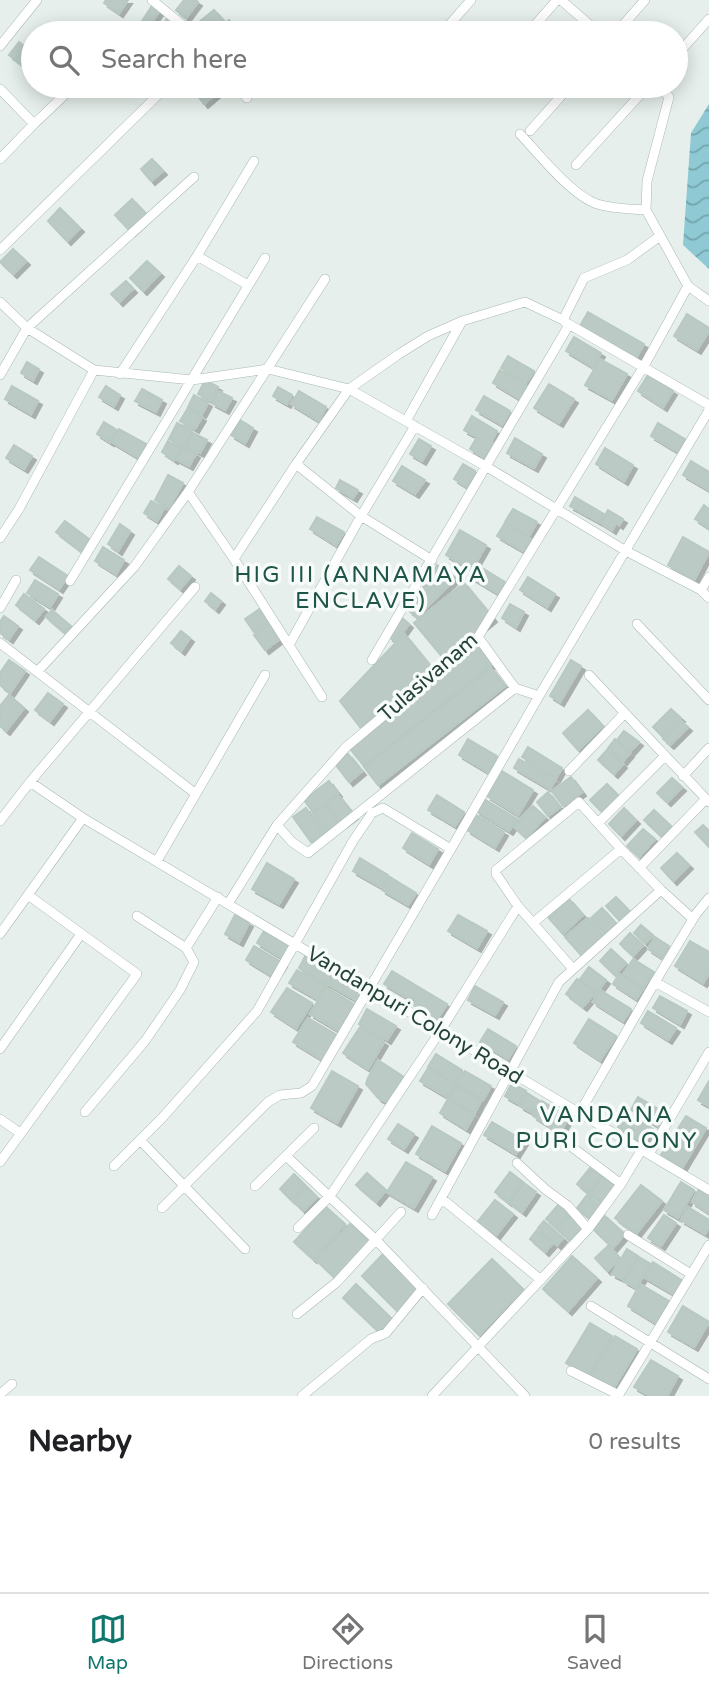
<!DOCTYPE html>
<html lang="en">
<head>
<meta charset="utf-8">
<style>
  body { margin:0; font-family:"Varela Round",sans-serif; background:#f2f2f2; color:#202124 }
  .list { margin:0; padding:0; list-style:none }
  h2 { display:flex; justify-content:space-between; align-items:center; height:91px; margin:0; padding:0 28px; font-size:30px }
  h2 small { font-size:23px; font-weight:400; color:#757577 }
  .icon { flex:none; width:38px; height:38px; fill:none; stroke:currentColor; stroke-width:2; stroke-linecap:round; stroke-linejoin:round }
  .map { position:relative; flex:none; width:709px; height:1396px; overflow:hidden }
  .search { position:absolute; background:#fff; box-shadow:0 4px 18px #0003; left:21px; right:21px; top:21px; height:77px; display:flex; align-items:center; gap:18px; box-sizing:border-box; padding:0 24px; border-radius:38px; color:#757577; font-size:26px }
  .sheet { height:196px; background:#fff }
  nav { display:flex; justify-content:space-around; align-items:center; box-sizing:border-box; height:98px; border-top:2px solid #e0e0e0; background:#fff; font-size:19px; color:#757577 }
  nav a { display:grid; justify-items:center; gap:4px }
  nav .on { color:#0f766e }
  .map>svg:first-child { display:block }
</style>
</head>
<body>
<div class="map">
<svg width="709" height="1396" viewBox="0 0 709 1396">
  <defs>
    <pattern id="water-waves" width="16" height="10" patternUnits="userSpaceOnUse" patternTransform="scale(1.75)"><rect width="16" height="10" fill="#8ec9d4"/><path d="M0 5q4-4 8 0t8 0" fill="none" stroke="#74a5ad"/></pattern>
    <filter id="shadow"><feDropShadow dx="4" dy="4" stdDeviation="0" flood-color="#0004"/></filter>
  </defs>
  <rect width="100%" height="100%" fill="#e6efeb"/>
  <path fill="url(#water-waves)" d="M709 104V269L683 245 691 133Z"/>
  <path fill="#bbcac4" stroke="#b8c9c2" stroke-width="2" filter="url(#shadow)" d="M106 0H128L119 13 104 3Z
    M184 0H195L198 2 186 18 176 10Z
    M153 4 161 9 144 33 137 29Z
    M214 10 224 21 209 33H196L192 28Z
    M169 16 180 24 173 33H167L160 29Z
    M229 20 238 30 234 33H214Z
    M19 42 33 52V65L29 70 9 55Z
    M201 86H210L217 93 204 104 194 91Z
    M152 159 163 171 151 181 141 169Z
    M132 199 148 216 131 232 115 215Z
    M60 208 80 228 67 241 48 221Z
    M13 249 26 261 13 274 0 262Z
    M147 261 160 273 143 291 130 278Z
    M126 281 133 289 119 302 111 294Z
    M588 312 644 344 636 358 580 326Z
    M687 314 709 328V331L697 350 674 336Z
    M574 337 601 353 593 367 566 351Z
    M508 356 534 371 526 383 501 368Z
    M600 359 627 374 612 400 585 385Z
    M27 362 39 369 33 380 21 373Z
    M500 370 527 386 520 399 493 383Z
    M648 375 673 391 663 407 638 391Z
    M205 380 218 387 211 401 198 394Z
    M549 384 574 399 559 423 534 408Z
    M12 386 38 401 31 414 5 399Z
    M106 386 120 395 114 406 99 397Z
    M278 387 292 395 287 404 273 396Z
    M142 389 162 400 156 412 135 401Z
    M218 391 232 398 225 410 212 403Z
    M299 391 326 407 319 421 291 404Z
    M194 395 208 403 202 414 188 407Z
    M484 396 510 411 502 425 476 410Z
    M188 408 202 417 195 429 180 421Z
    M472 416 497 431 491 442 493 443 485 458 470 449 477 437 464 430Z
    M240 420 253 428 245 443 231 435Z
    M104 422 117 430 110 442 97 434Z
    M177 423 192 431 184 447 169 439Z
    M658 423 685 439 678 452 651 436Z
    M119 429 146 444 139 458 112 442Z
    M193 433 207 440 200 453 186 446Z
    M515 438 542 454 534 468 507 453Z
    M419 439 431 446 422 461 410 454Z
    M168 441 181 449 174 460 162 452Z
    M14 445 32 456 24 469 6 458Z
    M183 447 196 454 189 466 176 459Z
    M605 448 633 465 624 481 596 464Z
    M691 461 709 472V490L683 475Z
    M463 464 475 471 467 487 454 479Z
    M402 466 425 480 415 494 393 481Z
    M168 475 183 483 169 508 155 500Z
    M340 480 358 490 353 498 336 488Z
    M575 497 604 514 599 522 570 506Z
    M151 501 164 508 157 521 144 513Z
    M704 505 709 509V528L695 519Z
    M513 509 537 522 529 536 505 522Z
    M608 510 623 519 619 525 616 523 612 530 601 523Z
    M317 517 344 532 336 545 310 529Z
    M65 521 89 539 81 551 56 532Z
    M505 523 531 539 523 551 497 536Z
    M120 524 130 531 118 551 108 544Z
    M460 530 486 545 472 570 446 555Z
    M683 537 709 552 694 580 668 565Z
    M103 547 124 560 116 574 95 561Z
    M39 557 68 576 59 589 30 570Z
    M437 565 456 578 417 617 409 611Z
    M179 566 191 576 180 589 168 579Z
    M479 566 505 582 499 594 472 578Z
    M528 577 555 594 547 607 520 590Z
    M35 580 58 594 50 607 27 593Z
    M464 583 493 618 444 659 414 623Z
    M211 593 221 601 215 609 205 601Z
    M24 594 44 609 35 620 16 605Z
    M510 604 524 612 516 627 502 618Z
    M261 608 270 621 254 632 245 619Z
    M52 610 71 626 65 633 46 617Z
    M4 616 18 626 9 639 0 633V622Z
    M402 618 409 624 396 642 389 637Z
    M272 623 282 637 265 650 254 635Z
    M181 631 190 638 181 651 171 643Z
    M404 634 432 668 360 727 340 701Z
    M478 647 492 664 364 766 350 749Z
    M9 660 25 671 10 693 0 685V673Z
    M571 660 581 666 560 702 550 696Z
    M491 668 505 686 378 785 364 767Z
    M48 693 63 704 50 721 35 710Z
    M9 695 24 708 6 731 0 726V706Z
    M671 709 681 718 662 736 653 727Z
    M588 710 603 726 578 750 563 733Z
    M681 721 688 727 670 745 663 739Z
    M624 731 639 742 631 751 617 740Z
    M468 739 497 756 488 772 459 755Z
    M615 739 630 753 623 761 608 748Z
    M528 747 562 768 556 778 522 757Z
    M607 750 623 764 614 774 598 760Z
    M348 754 362 771 349 782 335 764Z
    M519 759 555 780 550 789 514 768Z
    M502 771 533 790 518 815 487 796Z
    M571 777 582 792 563 806 552 791Z
    M672 778 682 787 667 802 657 793Z
    M329 781 338 793 313 812 304 800Z
    M607 784 619 796 602 812 590 800Z
    M548 792 560 807 548 816 537 802Z
    M338 795 354 815 342 824 326 805Z
    M437 795 464 812 455 826 428 810Z
    M484 799 517 819 509 831 476 811Z
    M325 805 339 824 327 833 313 813Z
    M533 806 545 817 526 838 513 826Z
    M306 808 324 833 311 842 293 817Z
    M624 808 636 820 621 836 609 824Z
    M654 810 671 826 661 836 644 820Z
    M476 815 504 832 495 847 467 830Z
    M703 825 709 831V847L695 832Z
    M643 829 655 839 639 857 627 846Z
    M412 833 438 849 429 864 403 848Z
    M677 853 689 865 673 881 661 868Z
    M360 858 388 875 381 887 353 871Z
    M267 863 294 879 279 904 252 889Z
    M390 877 416 893 408 905 382 890Z
    M616 897 631 913 621 922 606 906Z
    M569 899 583 915 563 934 548 917Z
    M602 908 617 925 606 935 591 918Z
    M235 915 249 923 239 942 225 934Z
    M458 915 487 931 477 948 448 931Z
    M588 918 604 937 582 956 565 937Z
    M641 925 653 935 645 943 634 933Z
    M265 929 292 944 284 959 257 943Z
    M630 933 643 945 633 956 620 944Z
    M655 937 669 946 662 958 648 949Z
    M690 941 709 952V973L703 983 675 966Z
    M254 946 283 963 274 977 246 960Z
    M611 949 626 963 615 975 600 961Z
    M307 953 335 970 327 985 299 968Z
    M633 959 654 972 643 988 623 975Z
    M589 967 606 980 597 992 580 979Z
    M297 970 325 986 317 999 289 983Z
    M337 971 365 987 357 1001 329 985Z
    M392 971 447 1004 437 1019 413 1005 416 1000 411 997 410 999 384 984Z
    M619 974 643 989 636 999 613 984Z
    M577 979 595 993 583 1007 566 994Z
    M475 986 503 1002 495 1015 468 1000Z
    M326 987 354 1004 339 1031 310 1014Z
    M287 988 312 1003 296 1028 271 1012Z
    M600 990 631 1009 623 1021 593 1002Z
    M660 996 687 1011 680 1024 653 1008Z
    M367 1009 396 1026 387 1040 359 1024Z
    M648 1011 676 1028 668 1040 641 1023Z
    M308 1018 337 1035 323 1060 293 1042Z
    M589 1019 616 1036 600 1060 574 1043Z
    M360 1027 384 1042 368 1069 343 1053Z
    M488 1029 516 1046 508 1059 480 1042Z
    M436 1054 462 1070 455 1083 428 1067Z
    M378 1060 404 1077 388 1103 378 1098 366 1084 368 1078Z
    M428 1068 455 1084 447 1097 420 1081Z
    M332 1071 358 1086 337 1123 311 1108Z
    M465 1071 491 1086 483 1100 457 1085Z
    M709 1081V1106L698 1100Z
    M512 1083 526 1091 519 1104 505 1096Z
    M456 1086 481 1101 475 1113 449 1098Z
    M527 1093 540 1101 533 1113 520 1106Z
    M638 1097 665 1113 658 1126 631 1110Z
    M448 1099 474 1115 466 1129 440 1113Z
    M542 1101 555 1109 546 1124 533 1116Z
    M556 1109 569 1117 560 1133 547 1125Z
    M627 1113 653 1129 645 1143 618 1127Z
    M686 1116 706 1128 682 1168 661 1155Z
    M492 1122 524 1141 516 1154 484 1135Z
    M398 1124 414 1134 404 1149 388 1139Z
    M432 1126 461 1143 445 1171 416 1154Z
    M406 1162 432 1177 414 1208 387 1192Z
    M590 1168 602 1177 588 1193 577 1184Z
    M510 1172 523 1182 508 1202 495 1192Z
    M367 1173 386 1190 376 1202 356 1185Z
    M294 1174 305 1185 291 1200 280 1189Z
    M603 1177 615 1186 602 1204 590 1194Z
    M681 1182 694 1190 678 1218 664 1210Z
    M524 1183 536 1192 522 1212 510 1203Z
    M641 1185 662 1201 636 1234 615 1218Z
    M307 1187 317 1197 303 1211 293 1201Z
    M699 1189 709 1195V1213L692 1202Z
    M587 1195 599 1205 589 1218 577 1208Z
    M495 1200 513 1214 493 1239 475 1225Z
    M559 1204 570 1213 556 1228 546 1219Z
    M326 1207 345 1224 313 1259 294 1242Z
    M688 1207 709 1220V1227L705 1234 681 1220Z
    M571 1215 584 1225 570 1241 558 1230Z
    M664 1215 676 1223 661 1246 648 1238Z
    M605 1216 625 1234 613 1248 593 1229Z
    M544 1221 563 1238 557 1245 538 1228Z
    M350 1224 370 1242 336 1279 316 1260Z
    M537 1230 553 1243 545 1252 530 1239Z
    M608 1246 620 1258 607 1271 595 1258Z
    M627 1249 638 1256 624 1280 612 1274Z
    M383 1254 420 1290 398 1312 362 1276Z
    M572 1256 597 1278 568 1311 543 1289Z
    M639 1257 651 1264 636 1288 624 1281Z
    M492 1259 523 1289 479 1335 448 1304Z
    M653 1262 683 1281 675 1295 644 1277Z
    M356 1284 392 1319 379 1332 343 1298Z
    M640 1284 669 1301 656 1323 628 1306Z
    M683 1306 709 1322 694 1347 668 1332Z
    M590 1323 612 1336 588 1377 566 1363Z
    M615 1336 637 1349 612 1391 589 1378Z
    M651 1360 678 1376 667 1396H650L634 1387Z"/>
  <g fill="none" stroke-linecap="round" stroke-linejoin="round">
    <g stroke="#a8b8b2" stroke-width="10">
      <path id="minor" d="M152 0 192 33
        M561 0 599 33
        M442 33 471 0
        M528 33 557 0
        M616 33 645 0
        M0 46 37 0
        M676 56 709 19
        M237 86 247 98
        M659 86 669 97 647 181 646 210 688 286 709 301
        M0 89 34 124 74 86
        M119 89 123 86
        M530 131 570 86
        M520 134C539 154 571 195 597 204 613 209 630 209 646 210
        M0 159 34 124
        M576 165 648 86
        M0 250 166 87
        M197 256 248 285
        M0 302 27 328 94 370 192 380 268 369 349 389 487 467 626 551 701 590 709 598
        M565 322 709 405
        M120 374 197 256 254 161
        M0 375 27 328 194 177
        M406 421 462 321
        M296 464 361 516 432 560
        M188 492 234 559 322 697
        M0 538 19 509 94 370
        M234 559 296 464 349 389 399 354 428 336 462 321 525 302 563 320 584 278 627 260 660 236
        M70 581 265 258
        M701 590 709 577
        M0 608 16 580
        M637 624 709 700
        M478 637 515 688 539 696
        M0 643 196 794
        M289 645 361 516 415 426
        M372 660 569 325
        M37 672 134 567 188 492 325 279
        M589 675 709 802
        M569 771 625 713
        M683 776 709 748
        M30 782 195 587
        M0 821 30 782 83 818 709 1190
        M598 823 665 756
        M277 825 292 842 308 853 515 688
        M157 861 265 675
        M639 868 706 799
        M228 904 277 825 346 747 478 637 644 366 688 286
        M533 923 621 849
        M0 934 83 818
        M186 948 218 897
        M573 969 518 906 496 874V870L579 802 621 849 661 890
        M655 982 709 1012
        M0 1049 81 934
        M85 1112 145 1041 180 990 194 962 186 948 137 916
        M580 1112 655 982 696 914 709 898
        M0 1119 20 1133
        M556 1135 621 1184
        M140 1140 245 1249
        M649 1154 709 1052
        M286 1156 376 1240 525 1396
        M0 1162 137 974 28 895
        M517 1163 545 1189 568 1206 588 1229
        M114 1166 162 1118 257 1011 353 841 372 813 383 808 451 849
        M255 1186 314 1128
        M441 1198 541 1280
        M162 1208 268 1102 280 1095 301 1093 312 1086 451 849 539 696 709 410
        M432 1215 559 982 661 890 693 919
        M298 1228 330 1196 441 1030 518 906
        M628 1235 691 1274
        M591 1306 709 1379
        M297 1314 337 1282 401 1212
        M571 1371 619 1395
        M0 1394 12 1384
        M302 1396 371 1339 386 1333 423 1288
        M432 1396 588 1229 621 1184 642 1149
        M618 1396 709 1245"/>
    </g>
    <use href="#minor" stroke="#fff" stroke-width="9"/>
  </g>
  <g text-anchor="middle" stroke-width="7" stroke-linejoin="round" paint-order="stroke">
    <g font-size="21" fill="#24423a" stroke="#f7fbf9">
      <text transform="translate(428 677) rotate(-41)" y="7">Tulasivanam</text>
      <text transform="translate(415 1015) rotate(31)" y="7">Vandanpuri Colony Road</text>
    </g>
    <g font-size="23" letter-spacing="2" fill="#1f5548" stroke="#f7fbf9">
      <text x="361" y="582">HIG III (ANNAMAYA<tspan x="361" dy="26">ENCLAVE)</tspan></text>
      <text x="607" y="1122">VANDANA<tspan x="607" dy="26">PURI COLONY</tspan></text>
    </g>
  </g>
</svg>
<div class="search"><svg class="icon" aria-label="search" viewBox="0 0 24 24"><circle cx="10" cy="10" r="6"/><path d="M15 15l6 6"/></svg>Search here</div>
</div>
<section class="sheet">
<h2>Nearby<small>0 results</small></h2>
<ul class="list">
</ul>
</section>
<nav>
<a class="on"><svg class="icon" aria-label="map" viewBox="0 0 24 24"><path d="M3 6l6-2 6 2 6-2v14l-6 2-6-2-6 2zM9 4v14M15 6v14"/></svg>Map</a>
<a><svg class="icon" aria-label="directions" viewBox="0 0 24 24"><path d="M12 3l9 9-9 9-9-9zM9 14v-3h6M13 9l2 2-2 2"/></svg>Directions</a>
<a><svg class="icon" aria-label="saved" viewBox="0 0 24 24"><path d="M7 4h10v16l-5-4-5 4z"/></svg>Saved</a>
</nav>
</body>
</html>
